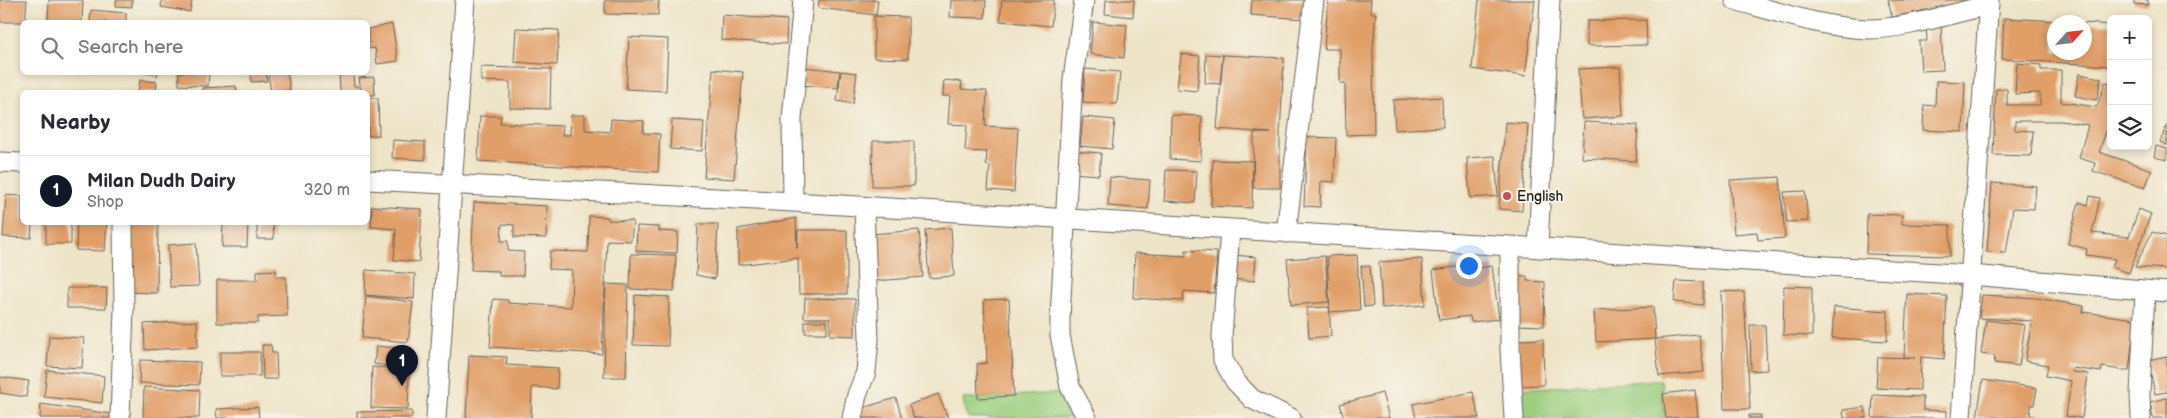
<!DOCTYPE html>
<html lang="en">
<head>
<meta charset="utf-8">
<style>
  body { margin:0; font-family:"Balsamiq Sans",sans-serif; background:#f7f7f7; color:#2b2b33 }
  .controls { position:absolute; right:15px; top:15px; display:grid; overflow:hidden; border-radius:8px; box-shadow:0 2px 8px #0003 }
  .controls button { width:45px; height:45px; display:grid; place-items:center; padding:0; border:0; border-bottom:1px solid #e1e1e2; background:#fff; color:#2b2b33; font:25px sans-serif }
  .compass { position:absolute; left:2047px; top:15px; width:45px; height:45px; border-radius:50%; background:#fff; box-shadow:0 2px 8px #0003; rotate:63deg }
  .you { position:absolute; left:1468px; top:265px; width:18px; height:18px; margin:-12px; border:4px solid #fff; border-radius:50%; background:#1a73e8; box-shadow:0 0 0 8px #1a73e833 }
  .badge { display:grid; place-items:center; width:32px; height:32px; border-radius:50%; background:#111827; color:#fff; font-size:16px; font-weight:700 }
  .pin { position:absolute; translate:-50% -41px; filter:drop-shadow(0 1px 2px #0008) }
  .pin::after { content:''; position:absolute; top:26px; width:18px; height:15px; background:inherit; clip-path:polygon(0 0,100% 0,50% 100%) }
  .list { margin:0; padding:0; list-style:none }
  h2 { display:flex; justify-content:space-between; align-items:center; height:65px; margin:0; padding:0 20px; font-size:21px }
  h2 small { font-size:16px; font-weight:400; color:#7c7c81 }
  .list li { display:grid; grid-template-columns:32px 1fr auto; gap:15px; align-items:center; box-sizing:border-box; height:70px; padding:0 20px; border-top:1px solid #e1e1e2 }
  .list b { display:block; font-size:19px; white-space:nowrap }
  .list p { margin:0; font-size:16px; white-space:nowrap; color:#7c7c81 }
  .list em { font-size:16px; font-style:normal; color:#7c7c81 }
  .icon { flex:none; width:28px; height:28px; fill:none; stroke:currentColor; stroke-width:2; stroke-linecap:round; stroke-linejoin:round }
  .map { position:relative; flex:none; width:2167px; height:418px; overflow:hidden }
  .search { position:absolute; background:#fff; box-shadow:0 2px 8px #0003; left:20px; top:20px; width:350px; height:55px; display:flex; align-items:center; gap:12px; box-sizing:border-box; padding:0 18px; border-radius:8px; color:#7c7c81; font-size:19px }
  .panel { position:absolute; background:#fff; box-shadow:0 2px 8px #0003; left:20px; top:90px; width:350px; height:135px; border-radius:8px }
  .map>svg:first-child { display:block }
</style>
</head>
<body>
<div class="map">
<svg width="2167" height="418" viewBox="0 0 2167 418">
  <rect width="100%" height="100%" fill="#f7f3e8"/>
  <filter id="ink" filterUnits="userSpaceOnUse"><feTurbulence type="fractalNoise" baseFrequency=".02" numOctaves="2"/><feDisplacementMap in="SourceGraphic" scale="10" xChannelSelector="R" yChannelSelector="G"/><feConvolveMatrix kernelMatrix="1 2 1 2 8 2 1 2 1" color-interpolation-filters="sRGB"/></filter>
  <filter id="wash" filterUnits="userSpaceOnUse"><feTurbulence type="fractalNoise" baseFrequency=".0096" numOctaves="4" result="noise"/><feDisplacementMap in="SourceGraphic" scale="20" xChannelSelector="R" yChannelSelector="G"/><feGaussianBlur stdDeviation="1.12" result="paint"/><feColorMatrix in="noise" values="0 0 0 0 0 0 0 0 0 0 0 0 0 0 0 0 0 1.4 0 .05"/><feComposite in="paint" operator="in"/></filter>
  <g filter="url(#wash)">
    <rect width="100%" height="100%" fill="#eee4c7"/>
    <path fill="#9bcf80" stroke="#5c764e" d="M1661 380 1665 418H1522L1518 389Z
      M1059 393 1073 418H968L965 411 963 399Z"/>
    <g id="blocks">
      <path fill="#e19f67" d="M0 0H27L25 22H0Z
        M49 0H83L82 22H48Z
        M116 0H132V7L116 6Z
        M162 0H192L190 12 161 7Z
        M605 0H659L658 15 605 14Z
        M819 0H878L876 15 818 8Z
        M951 0H986L985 18 950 17Z
        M1002 0H1054L1051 26 1000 21Z
        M1106 0H1134L1133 17 1105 14Z
        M1252 0H1305L1304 19 1251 15Z
        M1328 0H1371L1370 13H1376L1373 49 1374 134 1346 135 1345 83H1340V49H1324Z
        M1479 0H1535L1525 76 1472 69Z
        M1888 0H1970V1L1892 17Z
        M2134 0H2148V5L2134 4Z
        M91 10 126 13V22H90Z
        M722 15 787 20 786 44 721 40Z
        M874 16 908 17V59L874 58Z
        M2004 18 2059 21 2054 22V52H2084V23L2111 25V66L2002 59Z
        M1646 20 1647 45 1587 46V21Z
        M1093 22 1127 25 1124 58 1090 54Z
        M392 24 398 61 377 64 375 48 368 49V29Z
        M1941 25 1943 70 1921 71 1919 41H1927L1926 26Z
        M516 28 559 30 557 65 514 62Z
        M629 37 668 39 666 91 626 89Z
        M1181 54 1200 56 1197 91 1177 89Z
        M1206 54 1223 55 1220 84 1205 83Z
        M1223 55 1284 58 1280 134V188H1253L1254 133H1271L1217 129Z
        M2017 63 2041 65V70H2061V102L2097 107 2105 82 2111 83V117L2099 152 2152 170 2145 188 2093 171 2095 163 2079 158 2088 125 2061 121H2015V130L2033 131 2031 156 1993 155 1996 89H2007V105H2040V93L2015 94Z
        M481 67 551 69 550 109 510 108V82L481 81Z
        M804 67 840 71 838 88 802 85Z
        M1620 67 1623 116 1582 119 1578 69Z
        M713 69 743 72 734 179 704 177Z
        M1085 69 1120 72 1117 104 1083 102Z
        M841 71 857 73 853 104 837 101Z
        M142 72H158L157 76Z
        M179 72H209L208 86 179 85Z
        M251 72H266L267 81 251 82Z
        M287 72 290 90 271 92 268 73Z
        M339 72H353L354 86H358V92H340Z
        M2079 74 2101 78 2097 100 2075 96Z
        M374 77 375 95H368V92H361L359 78Z
        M140 80 157 82 156 92H138Z
        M944 80 962 82 961 89 987 91 985 126 1018 128 1014 192 988 190 990 166 986 165 987 152 965 151 967 125 948 124 950 96H943Z
        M1936 81 1965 82 1963 132 1923 130 1924 105 1935 106Z
        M236 86 237 92H203V88Z
        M1442 97 1443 127 1395 130 1393 100Z
        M368 98H378L379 135 368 136Z
        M571 115H585V130L610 132 611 119 644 121 643 133 660 134 658 172 478 161 480 116H501L500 123 563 126 562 135H570Z
        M1171 115 1202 116 1201 161 1170 159Z
        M1083 117 1115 120 1112 149 1080 146Z
        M672 120 704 122 702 151 670 149Z
        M1505 122 1528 124 1522 211 1499 209Z
        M1584 122 1638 125 1636 161 1582 158Z
        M2167 125V145L2160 142Z
        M1307 137 1336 138 1334 182 1321 181 1320 207 1304 206Z
        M393 140 425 142V160L392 158Z
        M873 141H914V186H872Z
        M2156 146 2167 149V160L2154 157Z
        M1073 151 1101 153 1099 175 1071 173Z
        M1495 156 1498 196 1470 198 1467 158Z
        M1213 160 1253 161 1252 208 1211 206Z
        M1166 170 1197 171 1195 203 1164 201Z
        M1110 177 1150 180 1148 209 1108 206Z
        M1780 177 1785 238 1758 240 1757 232 1734 234 1730 180Z
        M1992 183 2036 186 2034 209 2013 208 2006 253 1987 252Z
        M1805 191 1808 221 1787 222 1784 192Z
        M6 195 22 196V222H32L31 238 3 237Z
        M2090 196 2100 198 2092 233 2129 237 2139 209 2151 214 2129 273 2112 267 2115 259 2086 255 2087 249 2068 244 2079 202 2088 205Z
        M474 202 547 206 546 238 514 237V225L502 224 501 241H508V251L524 252 523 276H499V271L471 270Z
        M372 206 422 209 419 262 394 260 396 229 371 227Z
        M1867 214 1902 215V224L1950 225V256L1866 254Z
        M589 216 608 217V220L633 221 631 241 607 240 602 354 490 347 493 299 508 300V303L571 307 572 270 549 269 550 251 588 252Z
        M796 218 797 248 798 230H847V294H799L798 258 738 265V229Z
        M46 222H71V244H46Z
        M77 222H107L105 251 76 250Z
        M127 222H158L157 293 126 292Z
        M223 222H248L247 247H222Z
        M257 222H273L274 239H257Z
        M698 224H718L715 279 696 275Z
        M637 226 659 227V231L678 232 677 253 636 251Z
        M951 228 954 276 929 278 925 230Z
        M919 230 923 277 876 281 872 234Z
        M2152 232 2167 236V269L2135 267Z
        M196 243 199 286 170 287 168 245Z
        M1186 250 1217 252 1214 293 1184 291 1183 301 1133 298 1135 253 1186 256Z
        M631 254 676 255 674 291 630 289Z
        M1233 255 1256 257 1254 281 1232 279Z
        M1357 255 1360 310 1330 312 1327 256Z
        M1325 256 1329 302 1291 305 1287 259Z
        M1422 259 1425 305 1382 308 1379 262Z
        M1361 266H1370L1373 306 1364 307Z
        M1463 266 1464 270 1492 266 1499 319 1471 322 1470 316 1439 320 1433 270Z
        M276 270V277H286L287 316 258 317V323H217V280H257V271Z
        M366 270 415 274 414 299 365 295Z
        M1517 276H1527V281L1545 282 1544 326 1516 325Z
        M1676 281 1703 282V305L1674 302Z
        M606 284 628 285 626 377H604Z
        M1784 286 1812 287V336L1783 335Z
        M67 288H107L106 308H67Z
        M1721 291 1744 292 1750 409H1724Z
        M1907 294 1947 296 1944 359 1921 357 1920 390 1876 388 1878 357 1915 358 1904 357Z
        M635 295 669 297 668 346 633 345Z
        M1982 295 2036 298 2084 306 2083 312 2135 319 2129 371 2102 367 2101 372 2073 368 2072 372 2088 374 2082 418 2066 416 2071 381 2046 376 2048 365 2025 361 2032 321 1979 318Z
        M366 296 413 302 408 342 362 338Z
        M805 298 855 299V336L830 335V318H804Z
        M1009 299 1014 396 978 398 977 364 987 363 984 300Z
        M1329 307 1331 336 1309 338 1307 308Z
        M1653 307 1655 339 1596 342 1594 310Z
        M1834 307 1888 311 1887 341 1832 338Z
        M1986 320 2025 325 2019 366 1994 363 1995 356 1981 354Z
        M197 321 198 347 145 350 144 324Z
        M805 321H827V333H805Z
        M1750 325H1765L1767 370 1751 371Z
        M1699 335 1704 372 1659 376 1655 339Z
        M49 336 84 338 82 368 47 366Z
        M1543 339 1544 385 1520 386 1518 340Z
        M262 345H271L272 353H276L277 379H263Z
        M376 346 410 349 408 409 371 408 372 367 406 368 374 364Z
        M220 352H260V376H220Z
        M469 355 507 357 506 365 558 368 557 389 532 387 531 418H466Z
        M2167 356V392L2155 394 2148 360Z
        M140 360 200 362 199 385 139 383Z
        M47 370 104 376 102 403 44 397Z
        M0 377 29 381 26 397 0 393Z
        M1983 380 2037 388 2034 405H2031L2030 415 2040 418 1977 417Z
        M144 387 200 390 199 418H143Z
        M1695 390 1698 417 1666 418 1663 394Z
        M1473 392 1479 418H1416L1413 404Z
        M1382 393 1389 418H1344L1340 404Z
        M938 394 948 418H914L909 405Z
        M1873 395 1923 397V410L1947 411V418H1872Z
        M896 398 902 418H861L859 409Z
        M2167 398V418H2153L2150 402Z
        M41 404 112 414V418H40Z
        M258 407 259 418H217L216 409Z
        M1865 407 1866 418H1844L1843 410Z
        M412 411V418H357V412Z
        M1749 415H1761V418H1749Z"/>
    </g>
  </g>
  <g filter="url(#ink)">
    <use href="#blocks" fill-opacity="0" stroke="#666258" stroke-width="1"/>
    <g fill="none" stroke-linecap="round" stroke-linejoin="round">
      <g stroke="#666258" stroke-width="21">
        <path id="street" d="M1084 0 1073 79 1060 318V335L1070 387 1087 418
          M1735 0C1778 12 1824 28 1869 29 1905 29 1953 13 1989 5
          M0 162 22 163
          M368 180 793 202 1510 246 1971 275 2167 292
          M793 202 792 119 803 0
          M1230 230 1222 336 1223 360 1235 381 1252 399 1291 418
          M1286 233 1314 0
          M1510 246V349L1514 418
          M1538 248 1550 0
          M120 418 124 309 123 222
          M436 418 465 0
          M852 418 857 395 866 372 869 339 864 207
          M1961 418 1989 0
          M2141 418 2140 394 2145 291"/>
      </g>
      <use href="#street" stroke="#fff" stroke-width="19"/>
    </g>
  </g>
  <circle fill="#d1495b" stroke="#f7f3e8" stroke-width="2" cx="1507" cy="196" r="5"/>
  <g text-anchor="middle" stroke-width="4" stroke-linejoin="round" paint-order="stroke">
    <g font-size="14" fill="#1c1c1c" stroke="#f7f3e8" text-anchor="start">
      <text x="1517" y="201">English</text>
    </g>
  </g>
</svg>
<div class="controls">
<button>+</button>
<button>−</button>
<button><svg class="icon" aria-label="layers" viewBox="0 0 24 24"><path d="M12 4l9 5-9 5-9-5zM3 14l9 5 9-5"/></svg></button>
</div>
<svg class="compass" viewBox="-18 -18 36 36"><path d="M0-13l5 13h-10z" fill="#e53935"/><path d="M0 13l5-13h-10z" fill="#7c7c81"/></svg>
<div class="you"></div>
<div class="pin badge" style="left:402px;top:386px">1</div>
<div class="search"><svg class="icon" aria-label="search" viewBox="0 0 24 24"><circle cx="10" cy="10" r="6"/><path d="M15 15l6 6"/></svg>Search here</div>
<section class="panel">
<h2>Nearby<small></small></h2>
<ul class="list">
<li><span class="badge">1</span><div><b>Milan Dudh Dairy</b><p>Shop</p></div><em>320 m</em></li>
</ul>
</section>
</div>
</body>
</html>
